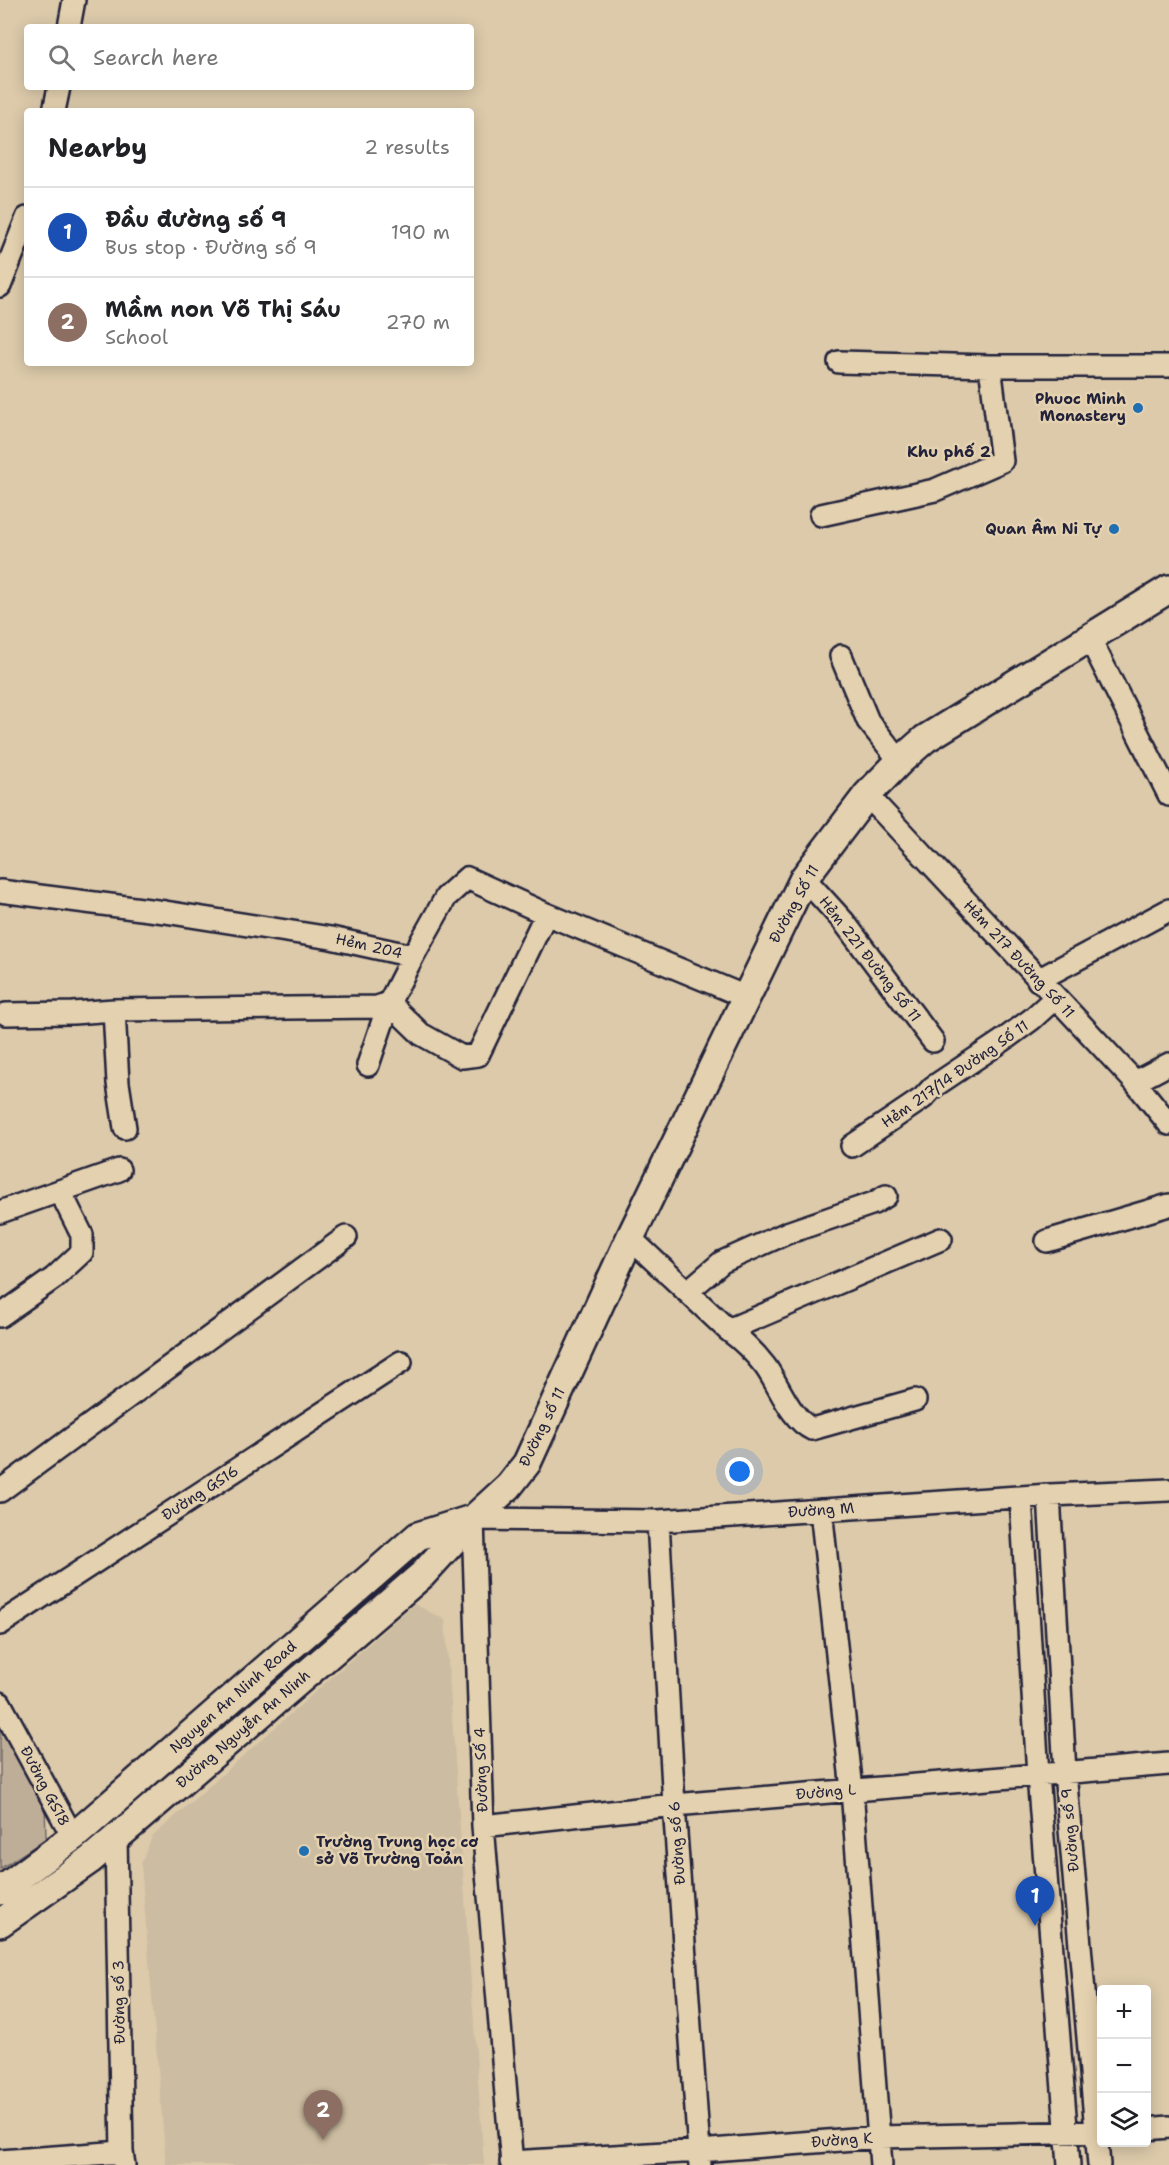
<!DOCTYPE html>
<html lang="en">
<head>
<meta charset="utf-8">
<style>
  body { margin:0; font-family:"Shantell Sans",sans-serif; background:#f6f6f6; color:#202124 }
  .controls { position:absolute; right:18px; bottom:18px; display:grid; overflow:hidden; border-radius:6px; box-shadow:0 3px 15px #0003 }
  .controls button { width:54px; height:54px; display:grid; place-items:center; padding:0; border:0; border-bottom:2px solid #e0e0e0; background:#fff; color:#202124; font:30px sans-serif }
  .you { position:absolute; left:740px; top:1472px; width:21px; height:21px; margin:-15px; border:4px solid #fff; border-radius:50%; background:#1a73e8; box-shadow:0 0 0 9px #1a73e833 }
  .badge { display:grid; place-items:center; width:39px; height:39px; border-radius:50%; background:#b45309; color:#fff; font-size:20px; font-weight:700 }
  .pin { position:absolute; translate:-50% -50px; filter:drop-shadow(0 2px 3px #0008) }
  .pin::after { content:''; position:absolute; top:32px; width:21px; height:18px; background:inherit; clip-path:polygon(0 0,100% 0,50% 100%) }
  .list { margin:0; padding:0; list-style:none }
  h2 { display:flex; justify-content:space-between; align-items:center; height:78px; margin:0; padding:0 24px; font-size:26px }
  h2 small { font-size:20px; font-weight:400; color:#757577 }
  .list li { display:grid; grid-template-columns:39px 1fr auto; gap:18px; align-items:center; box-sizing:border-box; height:90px; padding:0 24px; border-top:2px solid #e0e0e0 }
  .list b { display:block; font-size:22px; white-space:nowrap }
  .list p { margin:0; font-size:20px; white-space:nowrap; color:#757577 }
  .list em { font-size:20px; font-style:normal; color:#757577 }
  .icon { flex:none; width:33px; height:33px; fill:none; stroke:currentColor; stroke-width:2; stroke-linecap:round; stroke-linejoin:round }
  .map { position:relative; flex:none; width:1169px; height:2165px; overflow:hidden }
  .search { position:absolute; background:#fff; box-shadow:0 3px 15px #0003; left:24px; top:24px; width:450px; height:66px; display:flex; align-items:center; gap:15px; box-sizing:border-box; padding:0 21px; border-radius:6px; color:#757577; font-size:22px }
  .panel { position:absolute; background:#fff; box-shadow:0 3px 15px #0003; left:24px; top:108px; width:450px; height:258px; border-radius:6px }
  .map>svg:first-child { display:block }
</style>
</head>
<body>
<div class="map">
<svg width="1169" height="2165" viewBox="0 0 1169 2165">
  <rect width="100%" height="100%" fill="#dccaaa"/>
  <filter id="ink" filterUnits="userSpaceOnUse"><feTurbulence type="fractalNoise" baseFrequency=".0167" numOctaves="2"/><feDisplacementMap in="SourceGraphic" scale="12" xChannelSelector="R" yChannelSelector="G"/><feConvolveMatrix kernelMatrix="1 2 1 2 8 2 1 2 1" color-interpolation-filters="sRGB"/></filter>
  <g filter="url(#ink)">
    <path fill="#ccbca1" d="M414 1604 445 1620 484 2165H166L141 1864 152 1837Z"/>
    <path fill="#beae98" stroke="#70686a" stroke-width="1.5" d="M0 1718 45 1804 46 1839 0 1869Z"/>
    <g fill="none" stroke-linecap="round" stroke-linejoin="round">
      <g stroke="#22223b" stroke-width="26">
        <path id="minor" d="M69 27 74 0
          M54 111 59 87
          M0 286 27 218
          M839 362 990 366H1169
          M821 515 935 490 1002 461 990 366
          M1090 639 1169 795
          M841 656 868 721 900 761
          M867 795 1135 1082 1169 1124
          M804 878 844 922 933 1041
          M0 891 165 912 331 938 413 956 446 897 467 878 546 914 746 997
          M1038 980 1169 910
          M114 1010 118 1083 125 1128
          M6 1014 73 1013 114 1010 377 1007 389 1003 413 956
          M368 1065 389 1003 421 1034 462 1057 478 1055 546 914
          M1135 1082 1169 1064
          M852 1146 923 1098 933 1087 1002 1041 1032 1019 1055 998
          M0 1212 119 1170
          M630 1238 728 1330 941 1239
          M1047 1241 1169 1205
          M687 1292 722 1262 787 1233 874 1203 886 1196
          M0 1316 54 1278 82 1252V1235L60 1191
          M728 1330C742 1340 754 1352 765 1366 779 1385 791 1420 812 1429L915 1400
          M0 1491 346 1237
          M1049 1495 1065 1772 1099 2165
          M1021 1498 1038 1775 1069 2165
          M821 1510 852 1790 881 2165
          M658 1521 674 1805 700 2165
          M0 1624 401 1362
          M0 1703 73 1837
          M483 1826 674 1805 1169 1764
          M116 1838 122 2152 124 2165
          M1146 2129 1169 2127
          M0 2161 122 2152
          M511 2162 699 2151 879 2137 1102 2132
          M512 2165 483 1826 473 1519 658 1521 1049 1495 1169 1490"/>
      </g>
      <g stroke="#22223b" stroke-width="32">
        <path id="major" d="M0 1891 73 1837 418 1536 472 1519
          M0 1923 90 1860 116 1838 423 1574 473 1519 509 1486 527 1463 630 1238 804 878 867 795 900 761 925 739 1169 589"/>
      </g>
      <use href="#minor" stroke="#e4d1af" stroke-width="21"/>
      <use href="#major" stroke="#e4d1af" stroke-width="27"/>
    </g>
  </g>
  <g fill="#1f6fb2" stroke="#e4d1af" stroke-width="2">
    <circle cx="1138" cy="408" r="6"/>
    <circle cx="1114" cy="529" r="6"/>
    <circle cx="304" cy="1851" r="6"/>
  </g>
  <g text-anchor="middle" stroke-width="5" stroke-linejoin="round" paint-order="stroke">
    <g font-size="15" font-weight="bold" fill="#22223b" stroke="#e4d1af" text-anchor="end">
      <text x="1126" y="404">Phuoc Minh<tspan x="1126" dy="17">Monastery</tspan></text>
      <text x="1102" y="534">Quan Âm Ni Tự</text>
      <text x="316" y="1847" text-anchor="start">Trường Trung học cơ<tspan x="316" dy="17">sở Võ Trường Toản</tspan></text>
    </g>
    <g font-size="15" fill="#22223b" stroke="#e4d1af">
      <text transform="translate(794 904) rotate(-61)" y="5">Đường Số 11</text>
      <text transform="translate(369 946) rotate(13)" y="5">Hẻm 204</text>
      <text transform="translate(870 959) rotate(52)" y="5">Hẻm 221 Đường Số 11</text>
      <text transform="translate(1019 959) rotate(47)" y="5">Hẻm 217 Đường Số 11</text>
      <text transform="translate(955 1074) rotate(-35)" y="5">Hẻm 217/14 Đường Số 11</text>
      <text transform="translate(542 1427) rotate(-64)" y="5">Đường số 11</text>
      <text transform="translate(200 1493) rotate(-33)" y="5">Đường GS16</text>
      <text transform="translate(821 1510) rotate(-4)" y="5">Đường M</text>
      <text transform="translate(233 1697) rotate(-41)" y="5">Nguyen An Ninh Road</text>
      <text transform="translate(243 1729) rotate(-41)" y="5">Đường Nguyễn An Ninh</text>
      <text transform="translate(481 1770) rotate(-92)" y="5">Đường Số 4</text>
      <text transform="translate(45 1786) rotate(62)" y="5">Đường GS18</text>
      <text transform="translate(826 1792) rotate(-5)" y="5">Đường L</text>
      <text transform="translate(1070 1830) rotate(-95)" y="5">Đường số 9</text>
      <text transform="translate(677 1843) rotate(-94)" y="5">Đường số 6</text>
      <text transform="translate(119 2002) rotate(-91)" y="5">Đường số 3</text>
      <text transform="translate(842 2140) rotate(-4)" y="5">Đường K</text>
    </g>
    <g font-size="16" font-weight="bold" fill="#22223b" stroke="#e4d1af">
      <text x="949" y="457">Khu phố 2</text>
    </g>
  </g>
</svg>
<div class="controls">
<button>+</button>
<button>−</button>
<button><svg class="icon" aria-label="layers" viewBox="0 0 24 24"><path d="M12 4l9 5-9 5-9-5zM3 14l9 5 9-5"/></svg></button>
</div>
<div class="you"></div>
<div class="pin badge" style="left:1035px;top:1926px;background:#1a4fb4">1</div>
<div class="pin badge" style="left:323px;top:2140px;background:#8d6e63">2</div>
<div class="search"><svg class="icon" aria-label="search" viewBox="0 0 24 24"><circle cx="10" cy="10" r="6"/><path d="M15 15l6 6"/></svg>Search here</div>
<section class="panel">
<h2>Nearby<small>2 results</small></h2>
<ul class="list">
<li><span class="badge" style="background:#1a4fb4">1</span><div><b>Đầu đường số 9</b><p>Bus stop · Đường số 9</p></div><em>190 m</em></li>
<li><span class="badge" style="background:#8d6e63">2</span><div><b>Mầm non Võ Thị Sáu</b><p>School</p></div><em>270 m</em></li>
</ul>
</section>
</div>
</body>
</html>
